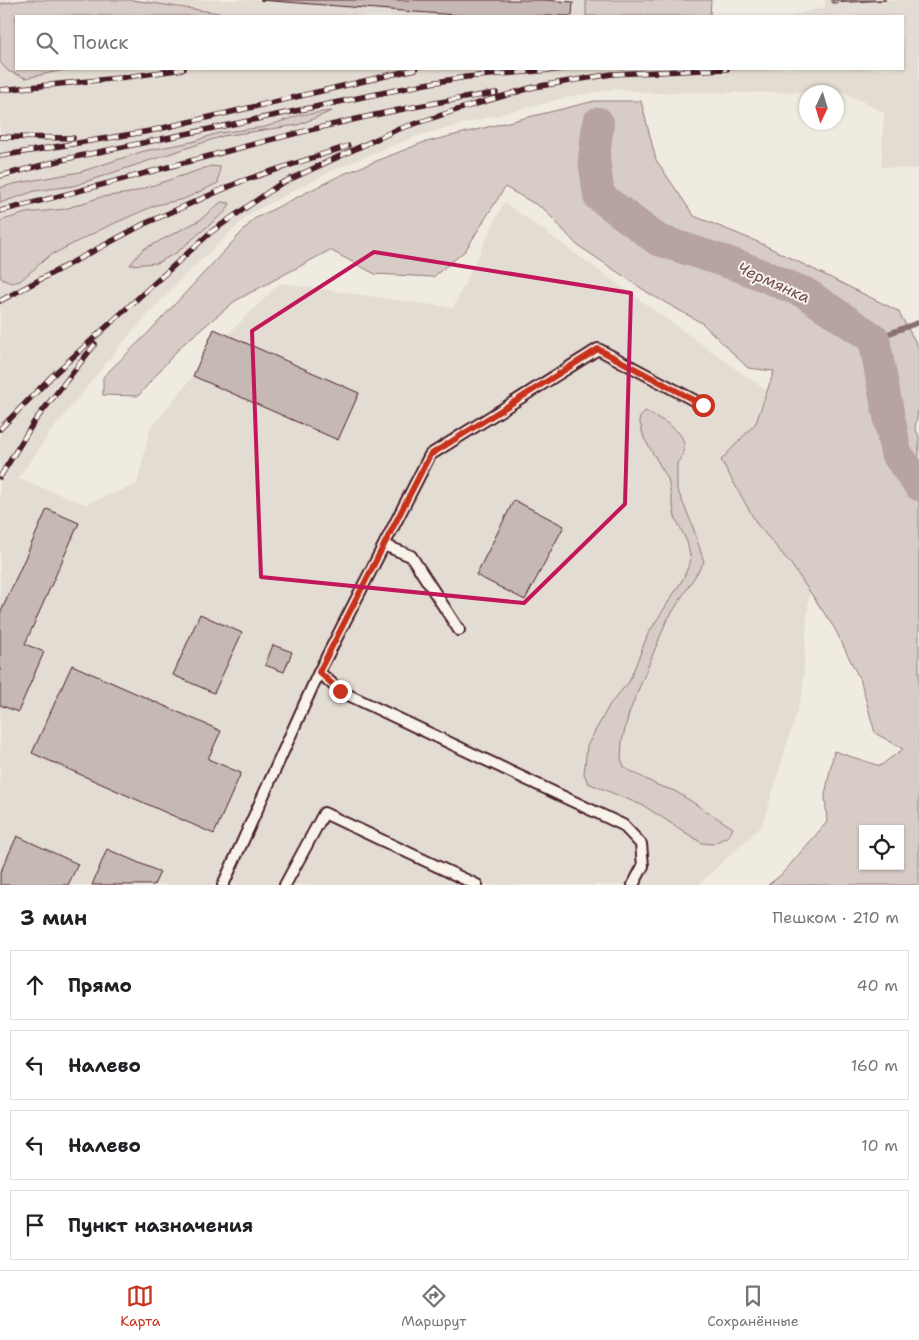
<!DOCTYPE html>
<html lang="ru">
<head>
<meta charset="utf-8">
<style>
  body { margin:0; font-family:"Shantell Sans",sans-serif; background:#f6f6f6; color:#202124 }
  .controls { position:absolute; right:15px; bottom:15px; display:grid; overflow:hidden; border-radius:0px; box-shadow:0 1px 4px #0004 }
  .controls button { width:45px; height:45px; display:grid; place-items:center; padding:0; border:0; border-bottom:1px solid #e0e0e0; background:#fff; color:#202124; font:25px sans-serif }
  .compass { position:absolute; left:799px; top:85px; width:45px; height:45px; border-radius:50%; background:#fff; box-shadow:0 1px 4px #0004; rotate:184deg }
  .stop { position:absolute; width:15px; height:15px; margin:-11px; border:4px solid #c8321e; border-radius:50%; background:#fff }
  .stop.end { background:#c8321e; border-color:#fff; box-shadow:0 1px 5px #0008 }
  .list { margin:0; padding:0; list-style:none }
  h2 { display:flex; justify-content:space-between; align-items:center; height:65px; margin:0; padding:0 20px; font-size:21px }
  h2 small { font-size:16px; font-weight:400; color:#757577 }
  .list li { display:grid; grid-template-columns:32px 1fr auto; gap:15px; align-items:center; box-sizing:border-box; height:70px; margin:0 10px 10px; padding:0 10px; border:1px solid #e0e0e0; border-radius:0px }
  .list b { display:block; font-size:19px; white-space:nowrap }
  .list em { font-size:16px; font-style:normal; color:#757577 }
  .icon { flex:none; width:28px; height:28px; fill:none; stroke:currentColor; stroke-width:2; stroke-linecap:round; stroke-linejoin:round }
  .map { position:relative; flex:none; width:919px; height:885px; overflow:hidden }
  .search { position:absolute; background:#fff; box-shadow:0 1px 4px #0004; left:15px; right:15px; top:15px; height:55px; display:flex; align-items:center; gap:12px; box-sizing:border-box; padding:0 18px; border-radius:0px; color:#757577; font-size:19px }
  .sheet { height:385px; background:#fff }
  nav { display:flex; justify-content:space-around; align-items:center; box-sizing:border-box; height:70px; border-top:1px solid #e0e0e0; background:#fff; font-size:14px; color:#757577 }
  nav a { display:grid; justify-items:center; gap:2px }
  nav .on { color:#c8321e }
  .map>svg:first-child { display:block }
</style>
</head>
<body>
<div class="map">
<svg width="919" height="885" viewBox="0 0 919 885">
  <rect width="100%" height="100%" fill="#f0ebe0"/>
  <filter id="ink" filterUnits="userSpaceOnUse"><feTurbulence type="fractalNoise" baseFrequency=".02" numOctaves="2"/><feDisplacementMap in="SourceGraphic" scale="10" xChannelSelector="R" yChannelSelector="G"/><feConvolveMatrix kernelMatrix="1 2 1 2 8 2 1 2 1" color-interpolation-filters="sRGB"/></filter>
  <g filter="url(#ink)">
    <path fill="#e3dcd2" d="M0 0H586V16H16V69H903V16H789L825 7V0H919V169L881 167 884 113 844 92 650 93 621 89 606 90 564 98 417 136 338 168 251 213 179 281 123 342 50 433 18 479 86 504 137 484 150 429 193 376 214 329 228 334 280 283 453 308 504 202 771 394 811 562 802 695 762 826 698 885H0Z"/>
    <path fill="#d8cdc6" stroke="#917678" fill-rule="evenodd" d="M26 0H132L232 15 249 16H16V69H68L26 78 8 71 0 62V4Z
      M586 0H711L710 16H586Z
      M595 101H641L656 160 694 216 758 242 898 311 919 348V405L915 428 919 436V885H768L781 875 827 822 825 795 834 751 880 766 903 749 875 733 861 682 835 629 791 564 757 524 721 460 756 423 774 371 748 368 702 323 650 294 576 244 544 209 505 187 465 251 433 277 375 274 330 250 235 301 181 346 138 396 103 395V377L149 332 254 219 341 175 422 143ZM863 829H900V866H863Z
      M332 111 298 125 223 136 73 186 35 191 0 203V188L13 184 80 172 144 151 192 142 218 133 265 127 300 115Z
      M211 166 220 167 218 183 184 199 156 205 106 227 49 256 20 281 11 283 2 279 0 275V221L26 213 65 209 101 197 130 193Z
      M221 202 230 203 226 211 176 253 157 263 130 265 142 250 200 220Z
      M645 411C665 422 699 436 677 463V489L692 524 704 562 666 622 629 713 622 741 621 759 625 768 657 785 675 791 733 828 729 836 712 844 702 843 644 806 588 783 584 774 587 746 610 704 629 682 648 634 683 579 691 560 687 542 675 517 668 479 644 438 639 419Z"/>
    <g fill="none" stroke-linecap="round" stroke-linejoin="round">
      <path stroke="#8b6f72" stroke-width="5.5" d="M874 339 917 323"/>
      <path stroke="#b7a4a2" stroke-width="32" d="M598 123 594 159 599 196 658 240 742 267 805 293 874 339 896 453 919 485"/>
    </g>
    <path fill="#c6b8b3" stroke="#4a1f2b" d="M260 0H543L573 2 572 16H468Z
      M832 0H886L832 3Z
      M214 329 359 393 338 440 193 376Z
      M514 500 564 526 525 600 476 575Z
      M47 509 79 523 25 644 44 652 18 712 0 705V614Z
      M200 614 242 633 214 693 173 675Z
      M273 645 292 652 284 672 265 665Z
      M72 665 221 731 208 759 241 773 214 834 32 753Z
      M17 836 78 864 68 885H0V873Z
      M107 849 160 872 154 885H92Z"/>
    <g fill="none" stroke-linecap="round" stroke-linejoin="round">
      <g stroke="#4a1f2b" stroke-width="14">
        <path id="lane" d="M384 545 411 556 459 630
          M319 672 340 691 623 825 641 844 643 866 633 885
          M223 885 319 672 430 455 598 349 703 405
          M285 885 324 813 477 885"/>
      </g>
      <use href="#lane" stroke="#f7f3e8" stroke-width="10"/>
      <g stroke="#4a1f2b" stroke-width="5.5">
        <path id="rail" d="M385 76 416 69
          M0 90 119 78 184 69
          M0 137 73 138
          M0 156 150 131 390 75
          M0 176 70 158 425 84 466 77 562 69
          M0 211C165 171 327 117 496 93
          M0 301 144 224 242 181 348 146
          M0 429 52 376 211 232 280 184 396 130 469 106 534 87 612 74 727 69
          M0 477 34 422 95 344"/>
      </g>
      <use href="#rail" stroke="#f7f3e8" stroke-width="4" stroke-dasharray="11" stroke-linecap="butt"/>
    </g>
  </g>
  <g fill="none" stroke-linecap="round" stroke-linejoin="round" filter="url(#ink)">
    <path stroke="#c8321e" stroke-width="6" d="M340 691 319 672 430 455 598 349 703 405"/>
  </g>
  <path fill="none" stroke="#c2185b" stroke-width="4" stroke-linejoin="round" d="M374 252 631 293 625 504 524 603 261 577 252 331Z"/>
  <g text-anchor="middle" stroke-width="4" stroke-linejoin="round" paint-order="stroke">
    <g font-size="16" font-style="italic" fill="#704e55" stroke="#f7f3e8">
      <text transform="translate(774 282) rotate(24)" y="6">Чермянка</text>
    </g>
  </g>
</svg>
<div class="controls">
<button><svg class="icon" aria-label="locate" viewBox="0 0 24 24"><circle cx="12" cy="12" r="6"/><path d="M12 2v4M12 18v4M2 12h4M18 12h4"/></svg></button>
</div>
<svg class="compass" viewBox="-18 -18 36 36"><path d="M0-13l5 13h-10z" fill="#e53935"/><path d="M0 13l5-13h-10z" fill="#757577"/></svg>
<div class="stop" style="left:703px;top:405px"></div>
<div class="stop end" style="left:340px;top:691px"></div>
<div class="search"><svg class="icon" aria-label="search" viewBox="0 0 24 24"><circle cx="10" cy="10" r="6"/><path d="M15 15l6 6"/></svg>Поиск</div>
</div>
<section class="sheet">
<h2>3 мин<small>Пешком · 210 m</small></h2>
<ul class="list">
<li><svg class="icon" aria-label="ahead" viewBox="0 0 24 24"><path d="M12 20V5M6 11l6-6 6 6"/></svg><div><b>Прямо</b></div><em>40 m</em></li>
<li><svg class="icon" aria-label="left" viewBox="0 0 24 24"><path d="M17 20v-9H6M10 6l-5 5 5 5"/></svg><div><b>Налево</b></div><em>160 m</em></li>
<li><svg class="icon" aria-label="left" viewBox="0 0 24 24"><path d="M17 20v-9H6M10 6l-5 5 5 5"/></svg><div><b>Налево</b></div><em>10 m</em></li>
<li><svg class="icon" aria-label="arrive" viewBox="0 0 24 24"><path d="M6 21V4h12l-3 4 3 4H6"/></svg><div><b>Пункт назначения</b></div></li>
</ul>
</section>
<nav>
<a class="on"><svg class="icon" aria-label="map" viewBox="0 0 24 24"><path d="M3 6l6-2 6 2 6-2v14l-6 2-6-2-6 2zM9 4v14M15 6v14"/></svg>Карта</a>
<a><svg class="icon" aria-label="directions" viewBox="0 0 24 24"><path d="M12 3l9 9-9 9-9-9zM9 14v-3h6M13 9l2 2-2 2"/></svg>Маршрут</a>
<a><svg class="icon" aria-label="saved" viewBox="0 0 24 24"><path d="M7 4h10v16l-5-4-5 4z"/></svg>Сохранённые</a>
</nav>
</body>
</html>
